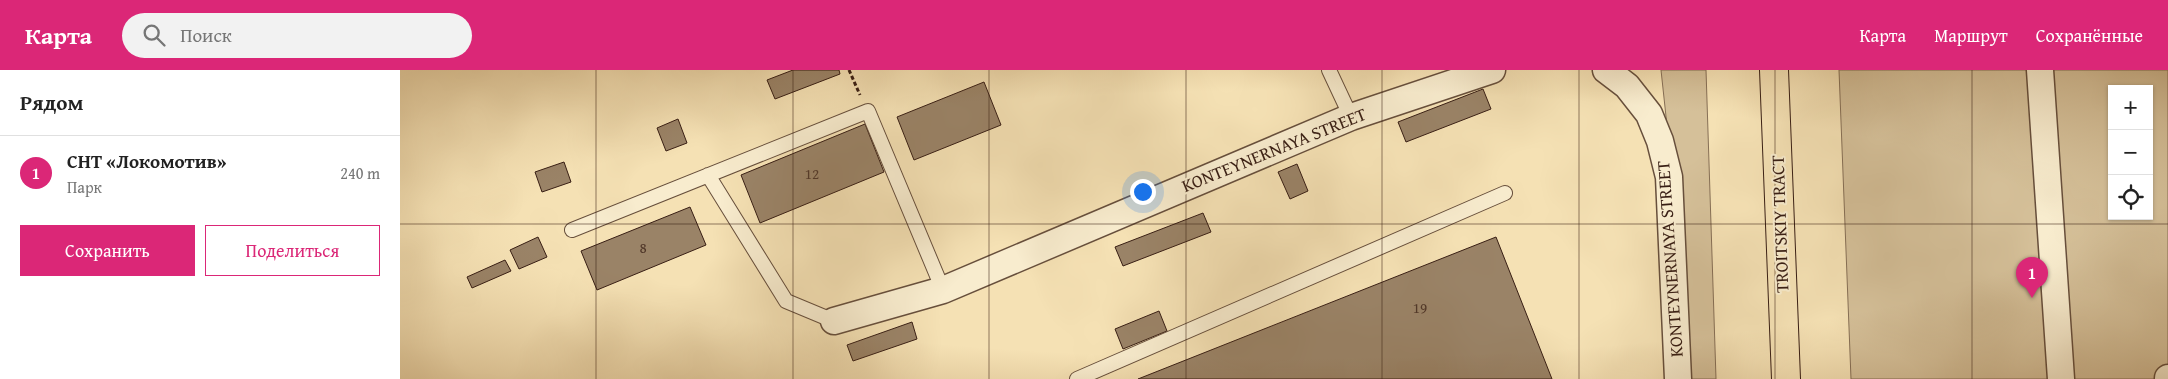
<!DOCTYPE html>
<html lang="ru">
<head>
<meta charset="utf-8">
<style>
  body { margin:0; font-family:"Gentium Book Plus",serif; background:#f2f2f2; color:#222 }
  .controls { position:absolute; right:15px; top:15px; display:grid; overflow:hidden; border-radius:0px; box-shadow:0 1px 4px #0004 }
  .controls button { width:45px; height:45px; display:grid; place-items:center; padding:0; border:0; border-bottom:1px solid #e0e0e0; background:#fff; color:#222; font:25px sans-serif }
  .you { position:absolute; left:742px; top:121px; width:18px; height:18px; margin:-12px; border:4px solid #fff; border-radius:50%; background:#1a73e8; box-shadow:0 0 0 8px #1a73e833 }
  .badge { display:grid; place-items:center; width:32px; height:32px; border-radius:50%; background:#db2777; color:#fff; font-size:16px; font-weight:700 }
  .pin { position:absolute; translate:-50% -41px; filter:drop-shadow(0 1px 2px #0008) }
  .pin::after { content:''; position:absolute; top:26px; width:18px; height:15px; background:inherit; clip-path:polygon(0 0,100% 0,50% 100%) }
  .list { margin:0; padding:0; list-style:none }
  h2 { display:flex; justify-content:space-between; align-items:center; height:65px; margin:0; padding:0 20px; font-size:21px }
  h2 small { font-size:16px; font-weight:400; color:#767676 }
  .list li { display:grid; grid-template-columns:32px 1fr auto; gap:15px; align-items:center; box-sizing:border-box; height:75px; padding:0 20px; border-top:1px solid #e0e0e0 }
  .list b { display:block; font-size:19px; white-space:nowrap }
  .list p { margin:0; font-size:16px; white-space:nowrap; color:#767676 }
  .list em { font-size:16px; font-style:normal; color:#767676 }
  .actions { display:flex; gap:10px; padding:15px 20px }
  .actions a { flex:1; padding:11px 0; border:1px solid #db2777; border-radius:0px; text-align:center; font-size:18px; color:#db2777 }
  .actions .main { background:#db2777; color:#fff }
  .icon { flex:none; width:28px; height:28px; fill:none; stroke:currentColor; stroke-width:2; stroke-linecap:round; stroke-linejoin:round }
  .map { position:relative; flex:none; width:1768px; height:309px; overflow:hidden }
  header { display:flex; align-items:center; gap:30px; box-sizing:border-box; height:70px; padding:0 25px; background:#db2777; color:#fff }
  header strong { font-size:24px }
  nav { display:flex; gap:28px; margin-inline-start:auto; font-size:18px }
  .search { width:350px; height:45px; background:#f2f2f2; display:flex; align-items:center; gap:12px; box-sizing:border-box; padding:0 18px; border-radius:28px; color:#767676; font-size:19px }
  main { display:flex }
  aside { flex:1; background:#fff }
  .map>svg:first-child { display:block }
</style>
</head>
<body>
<header>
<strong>Карта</strong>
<div class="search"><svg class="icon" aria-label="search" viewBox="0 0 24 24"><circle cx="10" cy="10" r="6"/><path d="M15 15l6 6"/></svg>Поиск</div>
<nav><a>Карта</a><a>Маршрут</a><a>Сохранённые</a></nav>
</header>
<main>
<aside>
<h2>Рядом<small></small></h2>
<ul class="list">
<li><span class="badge">1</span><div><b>СНТ «Локомотив»</b><p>Парк</p></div><em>240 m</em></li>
</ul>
<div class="actions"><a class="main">Сохранить</a><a>Поделиться</a></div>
</aside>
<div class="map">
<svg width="1768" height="309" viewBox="0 0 1768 309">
  <rect width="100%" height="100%" fill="#f5e1b4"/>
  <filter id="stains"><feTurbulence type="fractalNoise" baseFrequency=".004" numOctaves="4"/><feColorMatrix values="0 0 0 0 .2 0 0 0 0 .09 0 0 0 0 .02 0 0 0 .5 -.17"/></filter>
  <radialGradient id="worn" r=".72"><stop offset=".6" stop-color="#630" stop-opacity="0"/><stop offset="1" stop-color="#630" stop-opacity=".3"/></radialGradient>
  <path fill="#d5c099" stroke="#866f56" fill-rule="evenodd" d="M1261 0H1306L1316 309H1289L1282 195Z
    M1439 0H1768V309H1451ZM1712 19H1749V146H1712Z"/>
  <path fill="#9a8367" stroke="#381e14" d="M393 0H439L440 4 375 29 367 10Z
    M584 12 601 55 514 90 497 47Z
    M1083 19 1091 39 1006 72 998 52Z
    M278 49 287 73 266 81 257 58Z
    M465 54 484 102 360 153 341 105Z
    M164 92 171 112 142 122 135 102Z
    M897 94 908 121 890 129 878 102Z
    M290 137 306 175 197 220 181 181Z
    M803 143 811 162 723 196 715 177Z
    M138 167 147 187 119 199 110 180Z
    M1096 167 1152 309H738Z
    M105 190 111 201 72 218 67 207Z
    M759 241 767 261 723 279 715 259Z
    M512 252 517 269 453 291 447 275Z"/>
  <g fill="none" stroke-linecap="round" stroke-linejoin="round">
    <g stroke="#674f3c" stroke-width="16">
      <path id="service" d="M929 0 951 47
        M308 105 386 231 434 251
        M172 160 468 41 543 220
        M677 309 1105 123"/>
    </g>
    <g stroke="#674f3c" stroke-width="29">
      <path id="minor" d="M1206 0 1227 16 1249 44 1260 71 1269 107 1278 309
        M1640 0 1661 309
        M434 251 543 220 951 47 1092 0
        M1768 309V308"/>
    </g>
    <g stroke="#381e14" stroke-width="30">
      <path id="primary" d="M1374 0 1386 309"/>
    </g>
    <path stroke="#381e14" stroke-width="3" stroke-dasharray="4 2.5" stroke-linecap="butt" d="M449 0 460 25"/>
    <use href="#service" stroke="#f8ecce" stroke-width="14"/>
    <use href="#minor" stroke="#f8ecce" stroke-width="26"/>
    <use href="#primary" stroke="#f5e1b4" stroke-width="28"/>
  </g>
  <path fill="none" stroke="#381e14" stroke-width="1" stroke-opacity="0.55" d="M196 0V309M393 0V309M589 0V309M786 0V309M982 0V309M1179 0V309M1375 0V309M1572 0V309M0 154H1768"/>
  <g text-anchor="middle" stroke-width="4" stroke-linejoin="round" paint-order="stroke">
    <g font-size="15" fill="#503729">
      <text x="412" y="109">12</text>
      <text x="243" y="183">8</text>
      <text x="1020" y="243">19</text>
    </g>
    <g font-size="18" fill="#381e14" stroke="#f8ecce">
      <text transform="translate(874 80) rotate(-22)" y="6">KONTEYNERNAYA STREET</text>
      <text transform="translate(1380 154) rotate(-92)" y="6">TROITSKIY TRACT</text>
      <text transform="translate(1270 189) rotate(-94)" y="6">KONTEYNERNAYA STREET</text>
    </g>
  </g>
  <rect width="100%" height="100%" filter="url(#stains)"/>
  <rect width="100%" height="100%" fill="url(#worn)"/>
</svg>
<div class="controls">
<button>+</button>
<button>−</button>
<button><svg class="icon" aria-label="locate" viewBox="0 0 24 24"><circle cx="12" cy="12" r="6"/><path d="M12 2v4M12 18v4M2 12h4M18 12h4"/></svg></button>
</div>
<div class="you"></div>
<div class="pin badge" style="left:1632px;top:228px">1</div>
</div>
</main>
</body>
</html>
